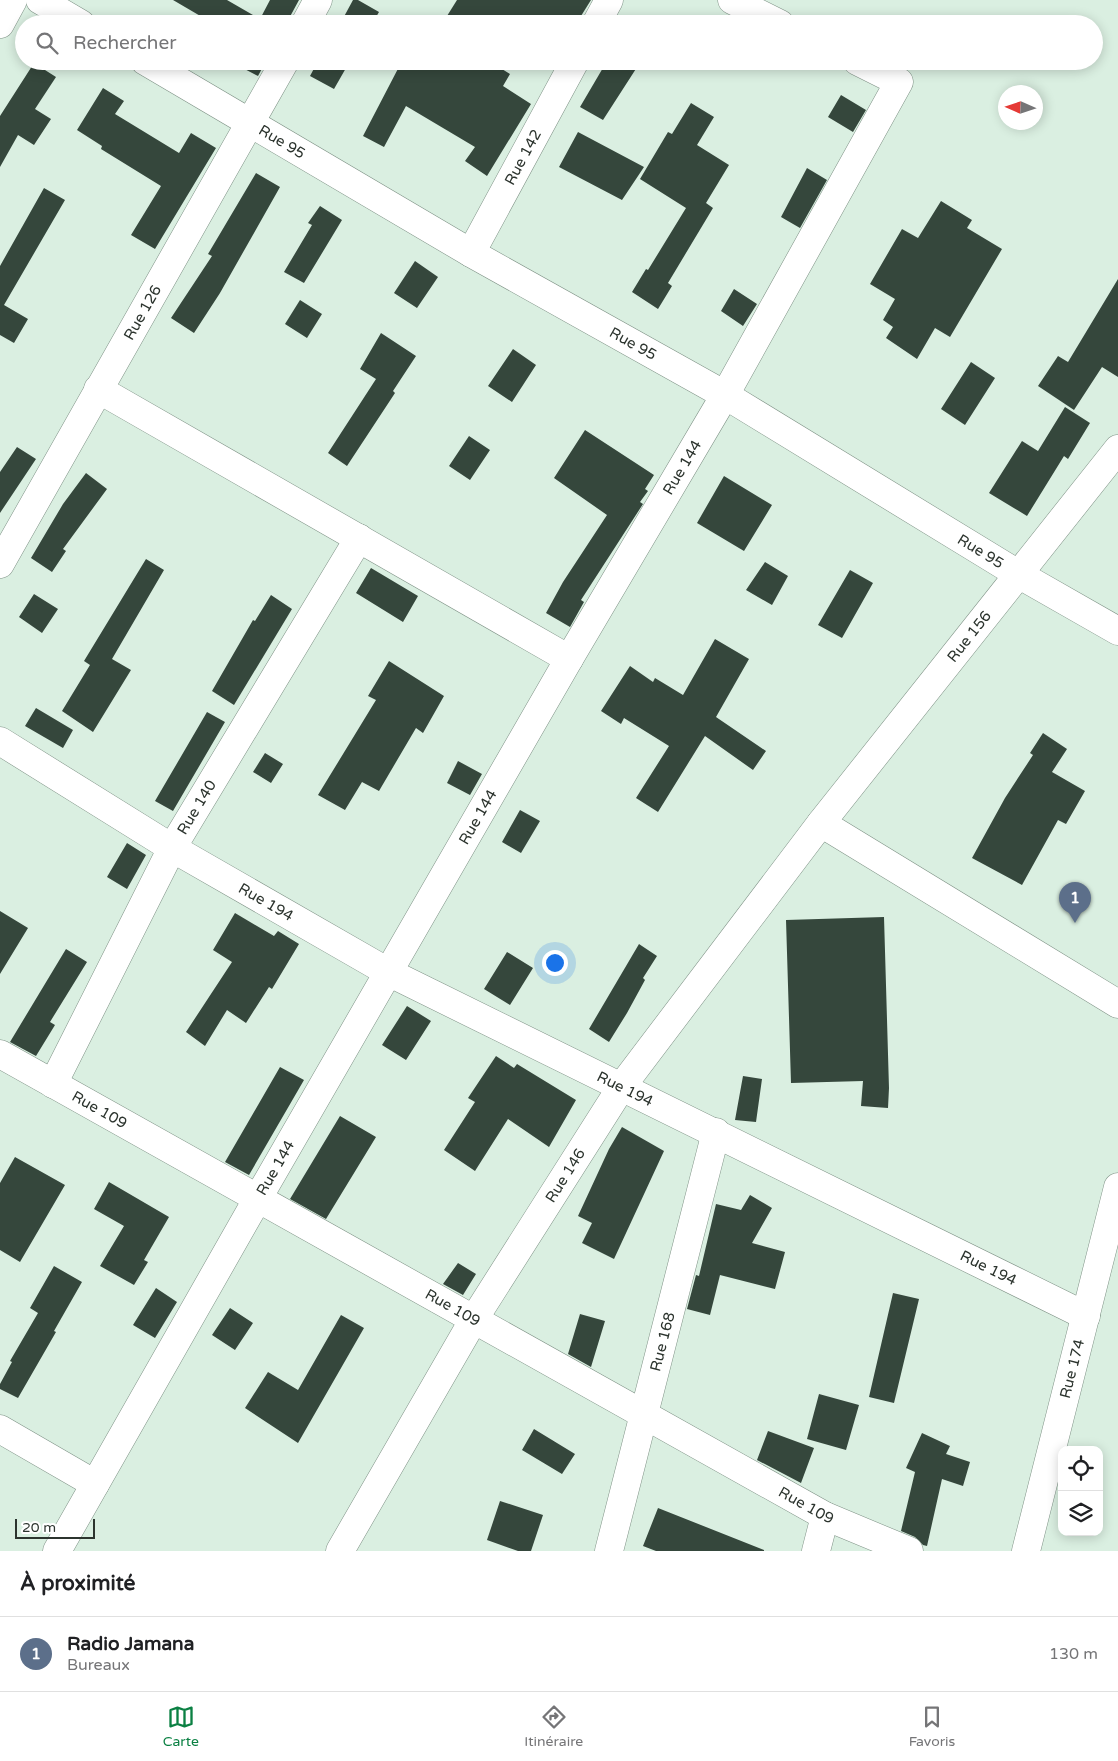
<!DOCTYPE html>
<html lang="fr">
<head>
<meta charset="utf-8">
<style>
  body { margin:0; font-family:"Varela Round",sans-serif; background:#f2f2f2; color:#202124 }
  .controls { position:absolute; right:15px; bottom:15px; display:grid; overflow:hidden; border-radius:10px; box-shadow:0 2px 12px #0003 }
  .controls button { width:45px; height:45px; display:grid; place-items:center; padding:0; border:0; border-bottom:1px solid #e0e0e0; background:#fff; color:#202124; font:25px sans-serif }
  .compass { position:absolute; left:998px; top:85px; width:45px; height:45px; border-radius:50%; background:#fff; box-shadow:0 2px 12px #0003; rotate:273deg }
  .scale { position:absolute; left:15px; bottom:12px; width:80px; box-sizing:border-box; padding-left:5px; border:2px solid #2c342e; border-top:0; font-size:14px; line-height:18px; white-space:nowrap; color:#2c342e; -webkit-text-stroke:4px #fff; paint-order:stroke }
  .you { position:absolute; left:554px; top:962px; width:18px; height:18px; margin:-12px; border:4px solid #fff; border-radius:50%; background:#1a73e8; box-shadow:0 0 0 8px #1a73e833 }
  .badge { display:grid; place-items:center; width:32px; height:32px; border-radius:50%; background:#0b8043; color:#fff; font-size:16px; font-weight:700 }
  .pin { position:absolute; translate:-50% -41px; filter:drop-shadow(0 1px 2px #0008) }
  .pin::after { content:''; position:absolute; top:26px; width:18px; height:15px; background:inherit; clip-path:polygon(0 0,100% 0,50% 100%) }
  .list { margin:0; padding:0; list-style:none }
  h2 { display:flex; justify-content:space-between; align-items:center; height:65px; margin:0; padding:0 20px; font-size:21px }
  h2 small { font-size:16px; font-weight:400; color:#757577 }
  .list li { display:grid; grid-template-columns:32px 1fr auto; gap:15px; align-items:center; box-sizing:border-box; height:75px; padding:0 20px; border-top:1px solid #e0e0e0 }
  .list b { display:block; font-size:19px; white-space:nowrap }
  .list p { margin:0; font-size:16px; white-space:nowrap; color:#757577 }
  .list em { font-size:16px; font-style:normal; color:#757577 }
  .icon { flex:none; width:28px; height:28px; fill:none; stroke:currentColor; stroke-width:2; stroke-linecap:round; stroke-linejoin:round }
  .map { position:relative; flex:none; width:1118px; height:1551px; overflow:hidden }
  .search { position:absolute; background:#fff; box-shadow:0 2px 12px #0003; left:15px; right:15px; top:15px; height:55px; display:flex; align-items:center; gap:12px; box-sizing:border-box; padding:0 18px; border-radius:28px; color:#757577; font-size:19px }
  .sheet { height:140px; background:#fff }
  nav { display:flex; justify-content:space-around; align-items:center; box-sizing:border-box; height:70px; border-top:1px solid #e0e0e0; background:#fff; font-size:14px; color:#757577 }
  nav a { display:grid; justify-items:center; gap:2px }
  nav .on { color:#0b8043 }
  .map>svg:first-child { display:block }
</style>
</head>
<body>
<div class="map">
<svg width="1118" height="1551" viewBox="0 0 1118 1551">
  <rect width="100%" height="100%" fill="#daefe1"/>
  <path fill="#35473c" d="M173 0H227L260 19 270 0H299L286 24H214Z
    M353 0H358L379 12 372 24H340Z
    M457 0H591L576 24H442Z
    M237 61H266L258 76 235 64Z
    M318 61H350L334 89 310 76Z
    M402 61H489L510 74 503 86 531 104 487 176 465 161 475 147 406 106 384 147 363 136Z
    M607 61H641L603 120 580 107Z
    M34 63 56 77 35 109 51 119 34 145 18 135 0 167V116Z
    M103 88 124 101 115 114 179 153 191 133 216 148 155 249 131 235 161 186 101 149 102 146 77 130Z
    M841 95 866 110 853 132 828 117Z
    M691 103 714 117 697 145 729 165 706 203 713 208 668 283 672 286 658 309 632 292 646 269 648 270 686 208 640 179 668 132 672 134Z
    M578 132 644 167 622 200 559 167Z
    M807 168 827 180 800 228 781 217Z
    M256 173 280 187 220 293 194 333 171 318 212 256 208 254Z
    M44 188 65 200 4 305 28 319 14 343 0 335V266Z
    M941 201 972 220 967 228 1002 249 950 337 935 328 917 359 886 338 893 327 883 320 895 299 870 284 902 229 918 238Z
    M320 206 342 220 304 283 284 272 312 225 308 223Z
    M415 261 438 277 417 308 394 293Z
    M1118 279V377L1102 367 1074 410 1038 386 1058 356 1068 362Z
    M734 289 757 304 743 326 721 311Z
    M300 300 322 314 307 338 285 324Z
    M381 333 416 356 393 391 395 393 347 466 328 453 376 379 360 369Z
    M513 349 536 365 512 402 488 386Z
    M971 362 995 378 965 425 941 409Z
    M1065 407 1090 423 1068 459 1064 456 1027 516 989 493 1022 441 1038 451Z
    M585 430 654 475 645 489 648 491 640 502 643 504 581 600 584 602 570 627 546 613 563 582 607 515 554 478Z
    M469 436 490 450 470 480 449 466Z
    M17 447 36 459 0 513V472Z
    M86 473 107 489 63 549 66 551 52 572 31 558 63 504Z
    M724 476 772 505 744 551 697 523Z
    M146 559 164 570 112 659 131 670 93 732 62 711 90 665 84 661Z
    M765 562 788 576 772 605 746 590Z
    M371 568 418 596 403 622 356 593Z
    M850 570 873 583 842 638 818 625Z
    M34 594 58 609 42 633 19 617Z
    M271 595 292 609 234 705 212 691 253 620 255 621Z
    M715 639 749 659 716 717 766 751 753 770 705 736 658 812 636 798 669 746 624 718 621 724 601 711 630 666 653 682 655 678 683 695Z
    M389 661 444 696 423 733 416 728 379 791 362 782 345 810 318 795 376 700 368 696Z
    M36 708 73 730 63 748 25 726Z
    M207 712 225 722 173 811 155 801Z
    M1043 733 1067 749 1052 772 1085 791 1066 824 1058 820 1022 885 972 858 1005 798 1033 755 1030 753Z
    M265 753 283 764 271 783 253 772Z
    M458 761 482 774 470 795 447 783Z
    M520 810 540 821 521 853 502 842Z
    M127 843 146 855 127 889 107 877Z
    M0 911 28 928 0 974Z
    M235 913 274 936 278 931 299 944 272 989 269 987 246 1023 227 1010 205 1046 186 1032 232 962 213 950Z
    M884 917 889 1088 888 1108 861 1106 863 1081 791 1083 786 920Z
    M639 944 657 956 643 978 645 980 627 1013 609 1042 589 1029Z
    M66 949 87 962 50 1022 55 1025 36 1056 10 1042Z
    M507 952 533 968 510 1005 484 989Z
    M407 1006 431 1021 406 1060 382 1045Z
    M496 1056 514 1068 517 1064 576 1100 549 1147 508 1119 475 1171 444 1150 475 1102 468 1098Z
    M280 1067 304 1080 249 1175 225 1162Z
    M743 1076 762 1079 756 1122 735 1120Z
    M340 1116 376 1137 326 1219 290 1199Z
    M622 1127 664 1151 614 1259 582 1243 592 1223 578 1216 609 1149Z
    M15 1157 65 1185 20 1262 0 1250V1183Z
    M109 1182 169 1217 144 1260 148 1262 134 1285 100 1266 124 1226 94 1209Z
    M750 1195 772 1208 752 1243 785 1252 775 1289 720 1275 710 1315 687 1309 696 1275 699 1276 716 1204 741 1210Z
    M458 1263 476 1274 463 1295 443 1284Z
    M54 1266 82 1282 54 1331 56 1332 18 1398 0 1389V1384L12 1362 10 1361 38 1313 30 1308Z
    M156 1288 177 1302 155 1338 133 1325Z
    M893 1293 919 1299 894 1403 869 1397Z
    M230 1308 253 1323 235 1350 212 1335Z
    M580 1314 605 1321 591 1367 568 1354Z
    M341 1315 364 1328 298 1443 245 1408 268 1372 298 1390Z
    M819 1394 859 1405 846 1450 807 1439Z
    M534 1429 575 1454 562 1474 522 1450Z
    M768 1431 814 1448 801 1483 757 1460Z
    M922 1433 950 1446 946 1454 970 1462 963 1486 942 1479 927 1546 923 1545 915 1537 901 1531 915 1472 906 1468Z
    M500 1501 543 1515 531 1551H518L487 1540Z
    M658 1508 764 1550V1551H656L643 1546Z"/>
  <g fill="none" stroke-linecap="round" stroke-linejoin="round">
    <g stroke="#7f9286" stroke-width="29">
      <g id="minor">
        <path d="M40 0 81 24"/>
        <path d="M732 0 780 24"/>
        <path d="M0 24 13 0"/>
        <path d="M305 24 318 0"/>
        <path d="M596 24 609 0"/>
        <path id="s1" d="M145 61 471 253 725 395 1018 574 1118 631"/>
        <path id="s2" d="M471 253 575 61"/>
        <path d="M98 389 569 659"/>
        <path id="s3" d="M0 564 285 61"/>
        <path id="s4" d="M0 741 172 848 388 972 1086 1316"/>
        <path d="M821 823 1118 1004"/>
        <path id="s5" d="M0 1054 825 1516 909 1551"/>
        <path id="s6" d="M53 1084 172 848 359 538"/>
        <path d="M0 1429 95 1484"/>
        <path id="s7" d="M57 1551 258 1198 569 659 725 395 899 82 857 61"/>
        <path id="s8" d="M340 1551 474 1319 622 1086 821 823 1118 449"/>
        <path id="s9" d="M609 1551 716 1132"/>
        <path d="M816 1551 825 1516"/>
        <path id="s10" d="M1026 1551 1118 1187"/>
      </g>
    </g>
    <use href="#minor" stroke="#fff" stroke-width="28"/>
  </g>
  <g text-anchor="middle" stroke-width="5" stroke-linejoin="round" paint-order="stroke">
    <g font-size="15" fill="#2c342e" stroke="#fff">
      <text dy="5" stroke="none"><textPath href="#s1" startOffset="159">Rue 95</textPath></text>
      <text dy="5" stroke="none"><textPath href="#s2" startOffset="109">Rue 142</textPath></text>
      <text dy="5" stroke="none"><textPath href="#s3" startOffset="289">Rue 126</textPath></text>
      <text dy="5" stroke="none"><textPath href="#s1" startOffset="564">Rue 95</textPath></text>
      <text dy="5" stroke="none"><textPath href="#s7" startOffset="1251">Rue 144</textPath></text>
      <text dy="5" stroke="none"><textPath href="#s1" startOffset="969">Rue 95</textPath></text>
      <text dy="5" stroke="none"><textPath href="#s8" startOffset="1112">Rue 156</textPath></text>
      <text dy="5" stroke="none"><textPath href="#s6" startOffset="312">Rue 140</textPath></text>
      <text dy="5" stroke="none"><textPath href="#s7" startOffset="846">Rue 144</textPath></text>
      <text dy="5" stroke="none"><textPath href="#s4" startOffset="311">Rue 194</textPath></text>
      <text dy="5" stroke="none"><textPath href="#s4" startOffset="716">Rue 194</textPath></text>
      <text dy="5" stroke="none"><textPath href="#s5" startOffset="114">Rue 109</textPath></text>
      <text dy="5" stroke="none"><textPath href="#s7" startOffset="441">Rue 144</textPath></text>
      <text dy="5" stroke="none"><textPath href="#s8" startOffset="438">Rue 146</textPath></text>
      <text dy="5" stroke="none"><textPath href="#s4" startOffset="1121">Rue 194</textPath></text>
      <text dy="5" stroke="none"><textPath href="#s5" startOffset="519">Rue 109</textPath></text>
      <text dy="5" stroke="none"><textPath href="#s9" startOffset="216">Rue 168</textPath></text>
      <text dy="5" stroke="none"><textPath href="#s10" startOffset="188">Rue 174</textPath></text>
      <text dy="5" stroke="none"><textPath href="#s5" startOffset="924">Rue 109</textPath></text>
    </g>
  </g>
</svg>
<div class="controls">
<button><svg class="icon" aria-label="locate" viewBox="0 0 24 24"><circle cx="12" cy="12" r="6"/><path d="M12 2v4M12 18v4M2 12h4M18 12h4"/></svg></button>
<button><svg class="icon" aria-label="layers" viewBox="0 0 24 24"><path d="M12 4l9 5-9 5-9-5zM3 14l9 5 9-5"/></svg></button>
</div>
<svg class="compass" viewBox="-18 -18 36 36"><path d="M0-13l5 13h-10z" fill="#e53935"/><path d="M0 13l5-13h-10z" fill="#757577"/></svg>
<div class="scale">20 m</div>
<div class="you"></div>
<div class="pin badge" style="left:1075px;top:923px;background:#5c6f8a">1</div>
<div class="search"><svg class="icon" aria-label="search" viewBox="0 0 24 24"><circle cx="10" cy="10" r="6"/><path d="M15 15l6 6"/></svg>Rechercher</div>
</div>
<section class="sheet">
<h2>À proximité<small></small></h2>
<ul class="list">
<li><span class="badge" style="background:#5c6f8a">1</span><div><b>Radio Jamana</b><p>Bureaux</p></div><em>130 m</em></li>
</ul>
</section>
<nav>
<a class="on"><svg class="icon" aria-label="map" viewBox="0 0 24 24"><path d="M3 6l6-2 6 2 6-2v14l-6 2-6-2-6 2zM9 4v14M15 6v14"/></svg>Carte</a>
<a><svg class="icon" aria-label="directions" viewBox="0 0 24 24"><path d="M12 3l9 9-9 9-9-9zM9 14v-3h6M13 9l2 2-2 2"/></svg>Itinéraire</a>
<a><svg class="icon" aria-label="saved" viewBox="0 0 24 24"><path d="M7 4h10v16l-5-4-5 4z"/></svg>Favoris</a>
</nav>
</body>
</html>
